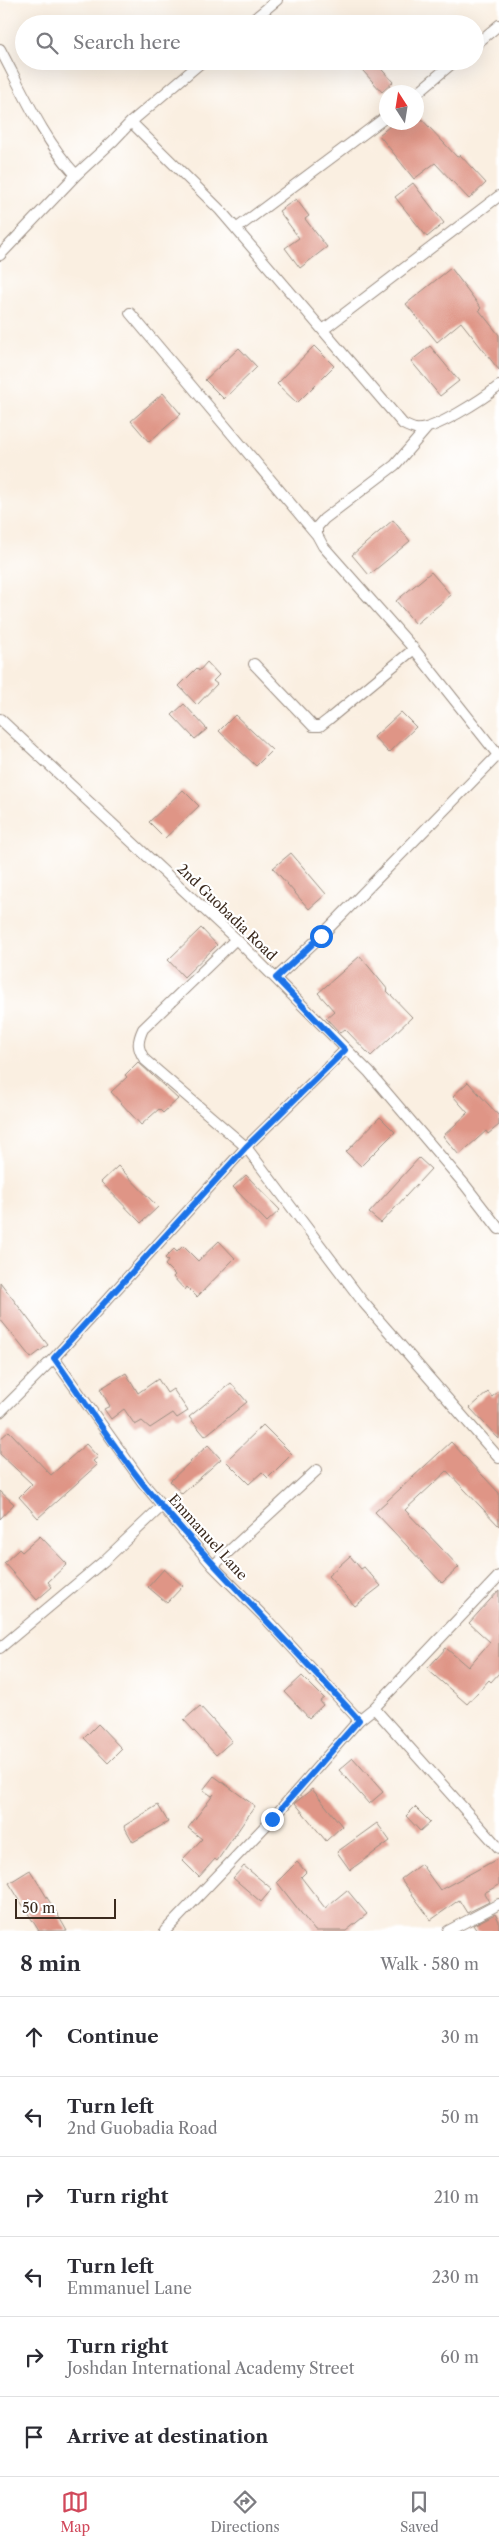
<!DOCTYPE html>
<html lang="en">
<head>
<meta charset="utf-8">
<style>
  body { margin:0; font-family:"Libre Caslon Text",serif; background:#f2f2f3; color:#2b2b33 }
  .compass { position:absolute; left:379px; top:85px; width:45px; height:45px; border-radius:50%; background:#fff; box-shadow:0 5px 20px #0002; rotate:348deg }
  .scale { position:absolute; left:15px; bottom:12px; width:101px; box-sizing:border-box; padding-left:5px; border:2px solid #3b2a1e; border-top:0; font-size:14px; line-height:18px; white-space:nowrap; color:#3b2a1e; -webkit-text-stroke:4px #fff; paint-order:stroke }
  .stop { position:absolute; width:15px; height:15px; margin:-11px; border:4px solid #1a73e8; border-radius:50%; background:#fff }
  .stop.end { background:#1a73e8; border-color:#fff; box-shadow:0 1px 5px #0008 }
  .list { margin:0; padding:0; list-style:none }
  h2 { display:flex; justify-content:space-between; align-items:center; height:65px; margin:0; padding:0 20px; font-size:21px }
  h2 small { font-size:16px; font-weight:400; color:#7c7c81 }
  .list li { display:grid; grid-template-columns:32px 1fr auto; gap:15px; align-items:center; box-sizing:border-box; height:80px; padding:0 20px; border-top:1px solid #e1e1e2 }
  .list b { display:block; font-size:19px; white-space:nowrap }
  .list p { margin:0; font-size:16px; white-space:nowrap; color:#7c7c81 }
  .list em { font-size:16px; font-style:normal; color:#7c7c81 }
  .icon { flex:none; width:28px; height:28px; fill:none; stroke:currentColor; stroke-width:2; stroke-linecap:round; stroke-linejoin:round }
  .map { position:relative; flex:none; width:499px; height:1931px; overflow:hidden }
  .search { position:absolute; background:#fff; box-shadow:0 5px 20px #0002; left:15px; right:15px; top:15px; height:55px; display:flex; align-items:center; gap:12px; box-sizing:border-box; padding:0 18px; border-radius:28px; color:#7c7c81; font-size:19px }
  .sheet { height:545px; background:#fff }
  nav { display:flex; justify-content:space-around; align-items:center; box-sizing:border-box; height:70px; border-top:1px solid #e1e1e2; background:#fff; font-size:14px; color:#7c7c81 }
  nav a { display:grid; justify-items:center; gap:2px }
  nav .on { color:#d1495b }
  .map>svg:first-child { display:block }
</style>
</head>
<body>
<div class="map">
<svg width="499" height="1931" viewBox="0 0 499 1931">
  <rect width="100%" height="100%" fill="#fff"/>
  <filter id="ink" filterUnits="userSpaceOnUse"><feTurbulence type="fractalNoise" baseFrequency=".02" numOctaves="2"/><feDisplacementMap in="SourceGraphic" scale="10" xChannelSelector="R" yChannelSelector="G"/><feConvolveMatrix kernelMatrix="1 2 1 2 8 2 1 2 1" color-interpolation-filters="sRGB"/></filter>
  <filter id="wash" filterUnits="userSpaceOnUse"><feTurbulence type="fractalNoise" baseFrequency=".0096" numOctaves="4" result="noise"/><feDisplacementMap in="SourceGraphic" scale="20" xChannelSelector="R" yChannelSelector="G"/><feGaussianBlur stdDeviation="1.12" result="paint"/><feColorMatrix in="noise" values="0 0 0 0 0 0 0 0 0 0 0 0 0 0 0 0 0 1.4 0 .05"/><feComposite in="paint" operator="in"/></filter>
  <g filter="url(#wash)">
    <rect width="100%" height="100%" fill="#faefe1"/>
    <g id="blocks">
      <path fill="#df9586" d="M354 61H374L393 82 382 92Z
        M416 113 457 157 460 155 486 183 469 199 435 163 414 179 379 135 395 122H416Z
        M413 183 444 223 427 237 395 197Z
        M296 199 309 216 305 219 327 247 300 268 285 248 299 238 279 211Z
        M451 268 481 308 479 310 499 335V370L461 322 437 342 406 304Z
        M314 346 334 366 297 403 277 384Z
        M430 346 459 381 440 396 411 361Z
        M239 348 257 367 224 399 205 380Z
        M163 393 181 414 149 442 131 421Z
        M393 520 410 541 369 575 352 555Z
        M431 572 451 595 416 624 396 601Z
        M207 662 219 675 213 681 217 684 197 705 179 686 197 668 199 671Z
        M184 704 207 729 195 739 172 715Z
        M401 712 416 727 389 753 374 737Z
        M235 715 272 750 256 766 219 731Z
        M183 790 199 806 165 838 149 822Z
        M291 853 326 894 309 909 273 868Z
        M201 928 217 945 184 977 168 960Z
        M360 956 388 990 387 991 412 1017 371 1056 345 1029 340 1033 326 1018 334 1011 318 993Z
        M138 1062 178 1099 163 1113 159 1109 141 1125 111 1092 127 1077 125 1075Z
        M468 1082 499 1116V1125L488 1134 486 1131 459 1155 443 1136 468 1113 453 1096Z
        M380 1117 395 1132 361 1166 346 1152Z
        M419 1158 431 1169 381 1223 369 1213Z
        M118 1166 158 1207 141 1223 101 1182Z
        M246 1175 280 1210 267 1222 233 1187Z
        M219 1241 235 1258 197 1297 187 1287 185 1290 173 1277 175 1275 165 1265 168 1261 165 1258 174 1249 177 1252 183 1246 198 1261Z
        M0 1282 48 1345 31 1358 0 1319Z
        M126 1373 138 1393 158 1379 167 1393 173 1389 188 1411 177 1418 173 1413 150 1428 142 1421 135 1425 124 1409 111 1419 104 1409 110 1406 100 1389Z
        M231 1383 247 1402 205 1436 189 1417Z
        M499 1391V1439L470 1408 488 1392 492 1397Z
        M263 1425 292 1454 268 1478 262 1472 249 1484 226 1461Z
        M9 1431 51 1475 86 1444 98 1457 93 1461 97 1465 38 1518 19 1497 32 1484 0 1454V1439Z
        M451 1442 499 1493V1526L447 1471 405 1510 459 1567 442 1583 375 1512Z
        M208 1445 221 1459 182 1494 170 1481Z
        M0 1491 14 1504 0 1519Z
        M40 1536 67 1564 48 1582 52 1587 37 1600 4 1563 19 1549 22 1552Z
        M350 1556 361 1569 364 1567 381 1586 355 1606 328 1576Z
        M164 1569 183 1586 167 1603 148 1587Z
        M499 1590V1673L491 1682 489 1680 467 1704 427 1669 446 1648 468 1667 490 1642 469 1623Z
        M302 1676 324 1698 320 1701 323 1705 309 1718 285 1692Z
        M200 1706 232 1741 216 1755 184 1720Z
        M98 1724 122 1749 108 1763 84 1738Z
        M353 1758 383 1792 369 1804 339 1770Z
        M214 1776 255 1806 217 1861 215 1859 199 1877 182 1860 202 1839 188 1828 214 1794 212 1796 203 1790Z
        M312 1789 342 1826 326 1841 295 1803Z
        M158 1805 168 1822 133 1842 124 1826Z
        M415 1807 430 1822 420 1831 406 1816Z
        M377 1823 390 1841 350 1870 337 1852Z
        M499 1858V1885L484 1893 489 1902 467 1913 459 1900 431 1920 401 1879 421 1864 440 1890Z
        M297 1862 306 1872 301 1877 325 1908 347 1890 367 1914 346 1931H315L277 1882Z
        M244 1866 272 1889 261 1902 233 1878Z
        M30 1870 59 1917 67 1931H39L9 1883Z
        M495 1914 499 1921V1931H477L473 1925Z"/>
    </g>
  </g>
  <g filter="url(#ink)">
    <use href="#blocks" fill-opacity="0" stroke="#9a8c80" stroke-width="1"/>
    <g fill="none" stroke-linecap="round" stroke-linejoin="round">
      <g stroke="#9a8c80" stroke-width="12">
        <path id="minor" d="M248 24 277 0
          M475 45 499 25
          M0 49C23 92 43 139 76 175L113 141 131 122 220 210 403 424C407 426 411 428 415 429 433 432 484 398 499 386
          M416 94 455 61
          M131 122 203 61
          M236 229 386 117
          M0 255 76 175
          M130 313 317 535
          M323 330 499 196
          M427 428 395 465 324 519 317 527V535L323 546 414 649 498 755
          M254 664 313 726H320L329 719 414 649
          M0 719 236 939 369 1072 465 1185 499 1229
          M236 939 143 1029C137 1042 137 1048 145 1060L246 1147 363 1302 499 1458
          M276 978 321 936 499 754
          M54 1358 143 1483 213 1566 267 1620 359 1720
          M0 1412 54 1358 246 1147 345 1050
          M213 1566 317 1470
          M0 1648 104 1561 162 1506
          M374 1708 499 1848
          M165 1931 272 1819 359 1720 374 1708 499 1576
          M448 1931 499 1904"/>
      </g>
      <use href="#minor" stroke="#fff" stroke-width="10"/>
    </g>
  </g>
  <g fill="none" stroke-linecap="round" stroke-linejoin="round" filter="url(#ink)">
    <path stroke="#1a73e8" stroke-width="6" d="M272 1819 359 1720C288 1641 212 1567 144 1485 112 1445 84 1400 54 1358L246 1147 345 1050 276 978 321 936"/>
  </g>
  <g text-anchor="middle" stroke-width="4.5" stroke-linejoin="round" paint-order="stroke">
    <g font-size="14" fill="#3b2a1e" stroke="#fff">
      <text transform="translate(227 912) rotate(44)" y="5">2nd Guobadia Road</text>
      <text transform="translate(208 1537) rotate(48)" y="5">Emmanuel Lane</text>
    </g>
  </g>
</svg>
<svg class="compass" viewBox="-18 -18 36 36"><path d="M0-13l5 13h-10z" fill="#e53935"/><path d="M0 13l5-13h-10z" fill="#7c7c81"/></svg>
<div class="scale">50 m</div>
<div class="stop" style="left:321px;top:936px"></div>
<div class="stop end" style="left:272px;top:1819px"></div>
<div class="search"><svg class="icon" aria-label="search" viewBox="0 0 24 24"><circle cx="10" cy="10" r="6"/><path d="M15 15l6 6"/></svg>Search here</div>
</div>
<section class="sheet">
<h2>8 min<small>Walk · 580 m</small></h2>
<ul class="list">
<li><svg class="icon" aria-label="ahead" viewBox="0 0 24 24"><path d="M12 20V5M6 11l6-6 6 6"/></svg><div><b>Continue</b></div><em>30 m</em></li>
<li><svg class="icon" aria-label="left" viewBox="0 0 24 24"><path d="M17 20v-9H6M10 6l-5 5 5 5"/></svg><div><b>Turn left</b><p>2nd Guobadia Road</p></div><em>50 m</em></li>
<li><svg class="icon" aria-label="right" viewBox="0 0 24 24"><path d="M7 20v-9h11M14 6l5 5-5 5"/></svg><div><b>Turn right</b></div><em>210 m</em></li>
<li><svg class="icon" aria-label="left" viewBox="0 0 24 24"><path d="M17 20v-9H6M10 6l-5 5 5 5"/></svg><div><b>Turn left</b><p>Emmanuel Lane</p></div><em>230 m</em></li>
<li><svg class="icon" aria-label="right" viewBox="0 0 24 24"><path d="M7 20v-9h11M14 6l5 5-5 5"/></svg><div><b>Turn right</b><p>Joshdan International Academy Street</p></div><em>60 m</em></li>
<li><svg class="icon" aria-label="arrive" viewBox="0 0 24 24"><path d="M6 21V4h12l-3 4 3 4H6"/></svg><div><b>Arrive at destination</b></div></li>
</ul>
</section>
<nav>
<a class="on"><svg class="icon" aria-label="map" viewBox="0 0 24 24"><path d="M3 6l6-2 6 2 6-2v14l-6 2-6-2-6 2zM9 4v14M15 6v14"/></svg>Map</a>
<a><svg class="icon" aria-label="directions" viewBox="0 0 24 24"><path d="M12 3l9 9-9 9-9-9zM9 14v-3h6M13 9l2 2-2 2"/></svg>Directions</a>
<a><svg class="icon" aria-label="saved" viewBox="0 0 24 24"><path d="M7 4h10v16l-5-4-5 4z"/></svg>Saved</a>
</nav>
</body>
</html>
